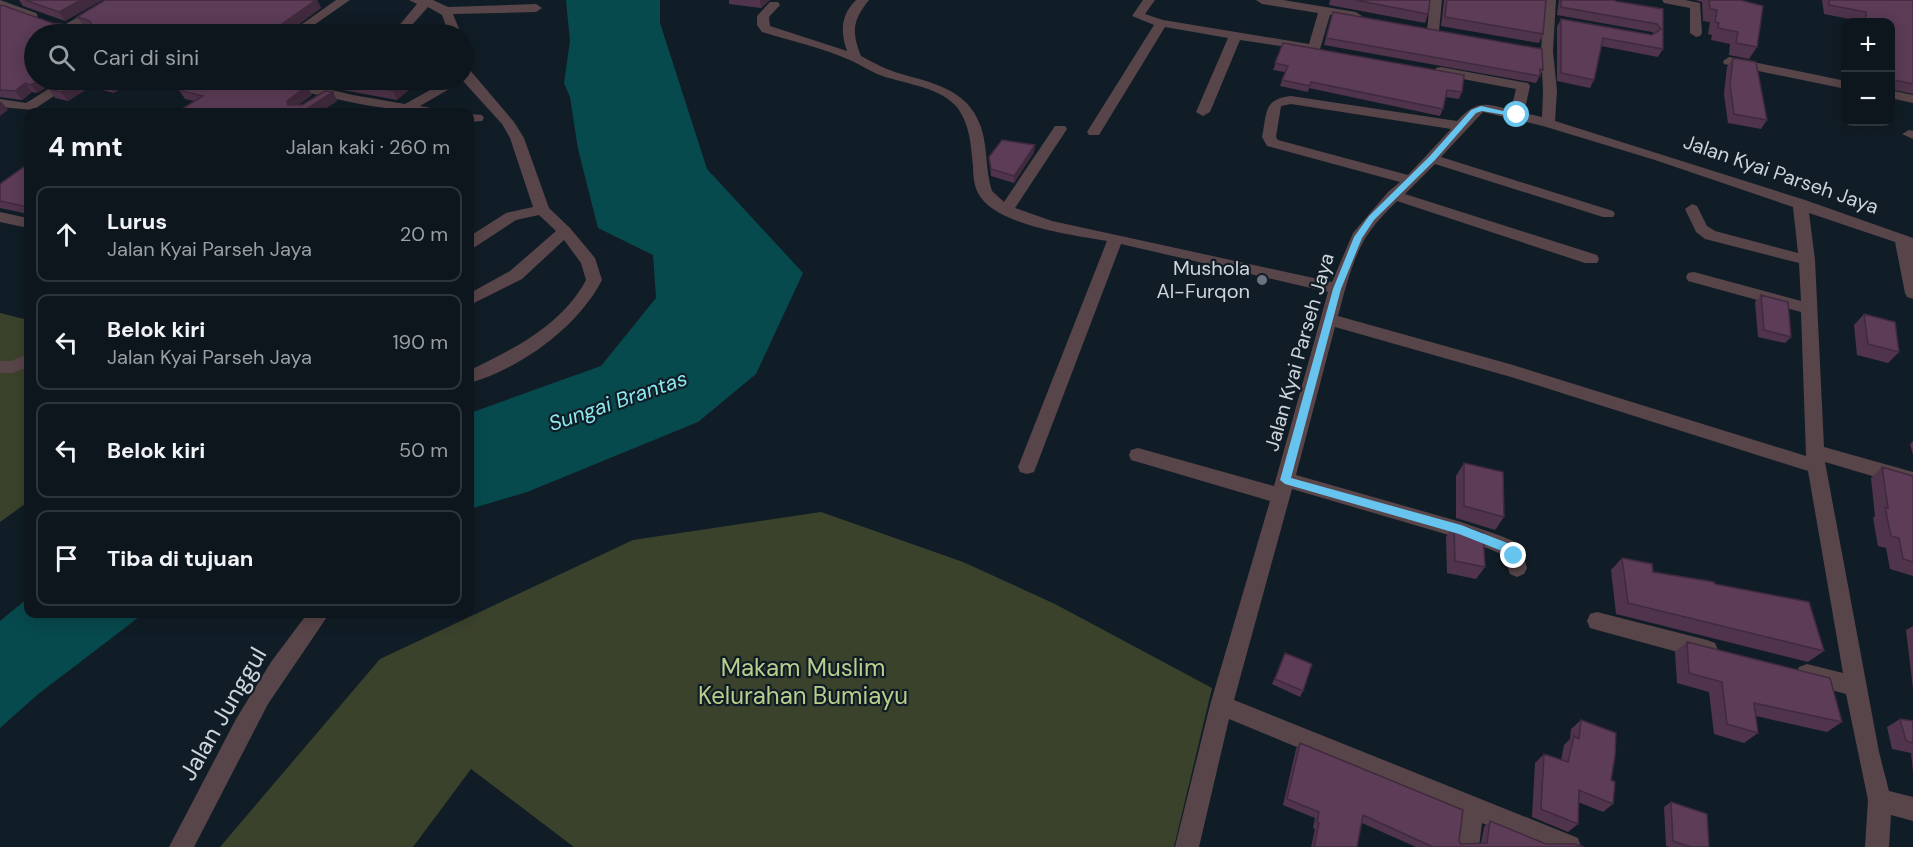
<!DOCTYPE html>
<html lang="id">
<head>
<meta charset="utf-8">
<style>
  body { margin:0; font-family:"DM Sans",sans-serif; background:#161f25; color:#f1f3f6 }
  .controls { position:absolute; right:18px; top:18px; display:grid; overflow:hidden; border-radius:12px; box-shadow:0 3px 15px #0003 }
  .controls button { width:54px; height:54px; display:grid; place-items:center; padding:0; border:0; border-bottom:2px solid #2d353b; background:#0d161c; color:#f1f3f6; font:30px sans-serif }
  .stop { position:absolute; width:18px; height:18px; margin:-14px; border:4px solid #66c4ef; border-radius:50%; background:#fff }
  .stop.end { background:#66c4ef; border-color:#fff; box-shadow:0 2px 6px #0008 }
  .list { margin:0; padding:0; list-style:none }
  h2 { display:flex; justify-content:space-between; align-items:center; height:78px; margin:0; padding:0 24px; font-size:26px }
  h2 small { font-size:20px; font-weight:400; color:#9a9fa3 }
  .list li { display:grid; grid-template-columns:39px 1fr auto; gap:18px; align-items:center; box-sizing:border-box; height:96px; margin:0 12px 12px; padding:0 12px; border:2px solid #2d353b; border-radius:12px }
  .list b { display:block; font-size:22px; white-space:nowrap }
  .list p { margin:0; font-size:20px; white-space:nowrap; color:#9a9fa3 }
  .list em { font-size:20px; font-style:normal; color:#9a9fa3 }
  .icon { flex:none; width:33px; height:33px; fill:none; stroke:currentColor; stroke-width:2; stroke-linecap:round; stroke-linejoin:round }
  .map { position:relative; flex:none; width:1913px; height:847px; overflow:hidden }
  .search { position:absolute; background:#0d161c; box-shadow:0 3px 15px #0003; left:24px; top:24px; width:450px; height:66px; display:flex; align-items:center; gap:15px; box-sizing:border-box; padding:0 21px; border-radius:33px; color:#9a9fa3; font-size:22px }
  .panel { position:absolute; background:#0d161c; box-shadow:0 3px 15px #0003; left:24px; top:108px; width:450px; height:510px; border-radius:12px }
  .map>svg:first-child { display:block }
</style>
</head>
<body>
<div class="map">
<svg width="1913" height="847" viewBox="0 0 1913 847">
  <rect width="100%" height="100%" fill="#111d26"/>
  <path fill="#3b422c" d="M0 313 28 320V502L0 522Z
    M821 512 963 562 1055 604 1212 688 1174 847H574L471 769 413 847H220L380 659 633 540Z"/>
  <path fill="#074a4e" d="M566 0H660V23L707 169 803 273 756 374 698 422 527 492 470 509V413L601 366 656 298 653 255 598 228 578 149 570 97 564 83 570 41Z
    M28 598V614H143L37 695 0 728V621Z"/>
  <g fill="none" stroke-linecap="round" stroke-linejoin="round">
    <path fill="#584549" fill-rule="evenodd" d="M0 0 36 13 38 16 32 20 0 8Z
      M107 0H122L71 30 67 31 61 27Z
      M336 0H350L301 34H288Z
      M409 0H433L448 7 536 4 542 8 536 12 453 14 461 34H449L442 15 428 7 404 34H392L417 4Z
      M856 0H869C853 20 851 31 861 56 872 62 883 68 895 72 930 83 967 87 981 127 988 148 985 170 992 191L1004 202 1055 126H1065L1067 129 1015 208 1052 221 1332 282 1353 233 1388 192 1400 182 1267 146 1262 137C1267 113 1263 99 1291 96L1457 121C1477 100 1485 103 1511 110L1516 89 1436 74 1435 71 1436 68 1441 67 1528 83 1530 86 1524 113 1542 117 1543 91 1541 51 1544 0H1556L1553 51 1557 91 1555 121 1805 200 1913 238V299L1907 297 1905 293 1895 242 1809 213 1815 260 1824 447 1913 472V488L1825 462 1879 752 1889 791 1913 797V821L1891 815 1889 847H1865L1868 800 1846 694 1799 681 1796 674 1799 667 1807 664 1843 673 1808 471 1511 377 1335 327 1296 475 1461 522 1501 536 1513 541 1521 550 1527 568 1524 574 1517 577 1510 574 1505 560 1499 553 1487 548 1459 538 1292 489 1234 700 1578 838 1581 847H1540L1482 823 1479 847H1455L1459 814 1229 719 1199 847H1175L1210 705 1270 501 1138 462 1131 460 1129 455 1131 450 1138 448 1274 486 1328 292 1121 244 1036 467 1034 472 1027 474 1020 472 1018 467 1107 241C1074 235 995 226 978 193 974 185 973 175 973 166 971 146 970 123 956 106 936 85 902 84 877 74 868 70 861 65 852 61 824 48 791 41 762 32L757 25V16L770 2H778L780 5 769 17 770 26 847 51C840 31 841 15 856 0ZM1291 104 1451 129 1408 175 1278 140 1276 137 1281 106ZM1483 112 1543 126 1655 160 1793 207 1798 253 1715 231 1707 226 1697 206 1692 204 1685 209 1696 232 1705 239 1799 263 1801 301 1694 272 1688 273 1686 277 1688 281 1801 312 1806 456 1513 365 1338 316C1345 290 1352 260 1366 237 1375 223 1386 212 1397 201L1585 263H1597L1599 259 1597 255 1405 194 1435 164 1603 217H1613L1615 214 1613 211 1441 157Z
      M1143 0H1155L1145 14 1163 20 1309 44 1318 13 1262 4 1256 0H1283L1356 12 1362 16 1356 20 1330 15 1320 49 1314 53 1308 50 1240 40 1210 112 1203 116 1196 112 1228 38 1165 27 1099 135H1089L1087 132 1154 25 1132 16Z
      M1430 0H1442L1439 31 1433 35 1427 31Z
      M1662 0H1685L1700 3 1702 33 1700 36 1696 37 1690 33V8L1664 3Z
      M1729 57 1846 81V89L1724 64 1723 61Z
      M464 68 469 69 514 122 524 138 549 208 570 228 595 258 602 280C578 327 521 368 470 383V370C514 349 562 325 586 280L581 263 564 240 522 279 470 305V293L510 271 556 231 539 215 516 220 475 247 470 248V236L506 213 533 207 510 138 502 124 463 81 420 106 437 109 438 112C381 112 326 97 270 83L268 80H289L353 95 405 104 448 80H464Z
      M63 80H78L33 110 0 107V99L26 103Z
      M1890 90 1913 95V103L1890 98Z
      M470 114 482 115 484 118 482 121 470 122Z
      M1909 130 1913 131V139L1902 134Z
      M0 212 28 218V228L0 222Z
      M28 354V367L13 373H0V361H11Z
      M1597 612 1707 640 1715 643 1718 650 1715 657 1707 660 1597 630 1590 628 1587 621 1590 614Z
      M307 614H329L268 704 194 847H169L236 719 271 662Z"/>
  </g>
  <path fill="#4f344b" d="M19 0H102L65 21 23 6Z
    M105 0H317L321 8 287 33 34 34 37 93 32 92 22 100 0 97V6L52 23 89 27 83 25 77 17Z
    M729 0H770L761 8 729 4Z
    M1330 0H1430L1428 14 1425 23 1329 5Z
    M1444 0H1546L1543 34 1539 43 1441 26Z
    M1559 0H1615V1L1663 9V49L1658 57 1601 46 1594 80 1590 88 1557 81V27L1561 19 1652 35 1654 34 1652 32 1557 15Z
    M1695 0H1740L1757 47 1749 59 1729 55 1730 44 1711 40 1712 35 1708 34 1710 22 1703 21 1702 2Z
    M1822 0H1913V94L1890 89V22H1860V21L1824 14Z
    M1333 12 1543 70 1536 83 1324 45Z
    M1283 43 1462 92 1459 99 1446 97 1443 109 1440 116 1309 88 1308 92 1280 86 1285 72 1273 70Z
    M1733 58 1767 120 1761 129 1728 123 1724 94 1727 67Z
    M62 80H134L114 93 90 87 68 101 55 98 49 89Z
    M165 80H278L312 95 298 105H302L333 92 337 101 320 112H177L194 101 185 99 179 90 187 85Z
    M297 80H335L325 86Z
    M341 80H420L397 100 343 90 339 81Z
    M1034 152 1014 183 991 176 989 157Z
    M28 164V214L0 208V184Z
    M1761 295 1791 337 1785 343 1758 337 1755 302Z
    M1864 314 1899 352 1888 363 1857 355 1854 325Z
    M1913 441V455L1910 444Z
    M1464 463 1504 517 1495 530 1456 518V476Z
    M1882 467 1913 476V576L1890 569 1886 548 1878 546 1873 518 1875 516 1871 478Z
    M1454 524 1485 567 1476 579 1447 573 1446 537Z
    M1622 558 1653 572 1715 584 1824 651 1808 662 1616 614 1611 570Z
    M1913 626V689L1906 630Z
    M1687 642 1842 722 1827 732 1756 716 1758 733 1744 743 1714 734 1709 692 1677 683 1675 652Z
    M1285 653 1303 691 1300 697 1272 684Z
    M1900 719 1913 721V772L1911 753 1892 749 1887 727Z
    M1581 720 1611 780 1613 804 1603 812 1578 802V824L1568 832 1532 817 1535 763 1544 754 1561 760 1564 745 1570 739 1571 729Z
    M1300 743 1459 841 1461 844 1481 843 1484 827 1490 821 1546 844 1584 847H1416L1362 823 1357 847H1311L1315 829 1313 828 1315 818 1283 805 1296 749Z
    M1671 802 1709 847H1670L1666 846 1664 807Z"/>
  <path fill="#402a3d" d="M81 0H102L65 21 59 12Z
    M316 0H317L321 8 287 32V34L277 31 282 24Z
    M760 0H770L761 8Z
    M39 80H60L37 93 31 85Z
    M82 80H84L90 87 68 101 61 92Z
    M115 80H134L114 93 108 84Z
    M321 80H335L325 86Z
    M406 80H420L397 100 393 91Z
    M25 83 32 92 22 100 15 91Z
    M307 86 312 95 292 110 288 105 287 101Z
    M333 92 337 101 320 112H302Z
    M1 101 8 110 0 116V102Z
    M1035 145 1034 152 1014 183V176Z"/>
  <path fill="#5c3c57" stroke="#402a3d" stroke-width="1.5" d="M25 0H81L59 12Z
    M105 0H316L282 24V27L277 31 295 34H34V80H39L31 85 25 83 15 91 0 90V6L2 5 52 23 90 28 92 26 90 21 77 17Z
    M1355 0H1430L1428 14Z
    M1447 0H1546L1543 34 1445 17Z
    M1561 0H1615V1L1663 9V49L1603 38 1594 80 1561 73V19L1652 35 1661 29 1657 24 1561 7Z
    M1709 0H1740L1763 6 1757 47 1736 43 1738 32 1718 28 1719 23 1715 22 1717 10 1710 9Z
    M1829 0H1913V84L1890 79V22H1866V12L1829 5Z
    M1333 12 1542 49 1543 70 1540 69V76L1326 38Z
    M411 30H446L443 34H406Z
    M1283 43 1464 75 1462 92 1447 90 1443 109 1311 82 1310 86 1282 80 1288 66 1275 63Z
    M1733 58 1756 62 1767 120 1734 114 1730 85Z
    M62 80H82L61 92 49 89Z
    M88 80H115L108 84Z
    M195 80H278L307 86 287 101 288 105H302L325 91 333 92 302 112H177L203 96 179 90Z
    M341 80H406L393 91 339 81Z
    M1002 140 1035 145 1014 176 991 169 989 157Z
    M28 164V207L0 201V184Z
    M1761 295 1788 302 1791 337 1764 330Z
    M1864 314 1895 322 1899 352 1868 344Z
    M1464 463 1503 472 1504 517 1464 506Z
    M1882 467 1913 476V562L1903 559 1899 538 1891 536 1885 507 1888 508Z
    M1454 524 1483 533 1485 567 1455 561Z
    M1622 558 1652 564 1653 572 1714 582 1715 584 1809 602 1824 651 1628 603Z
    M1687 642 1830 678 1842 722 1754 703 1758 733 1727 724 1722 682 1689 673Z
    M1285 653 1312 664 1303 691 1275 679Z
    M1900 719 1913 721V743L1906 741Z
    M1581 720 1616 733 1615 756 1611 780 1615 782 1613 804 1579 790 1578 824 1541 809 1544 754 1568 762 1574 736 1579 739Z
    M1300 743 1463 810 1459 841 1461 844 1487 843 1490 821 1546 844H1575L1584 847H1431V846L1363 815 1357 847H1314L1319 823 1317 822 1319 812 1287 799Z
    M1671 802 1707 814 1709 847H1691L1673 841Z"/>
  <path fill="#66c4ef" d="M1481 106 1521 115 1517 117 1482 111 1476 113 1435 160 1374 220 1362 238 1341 289 1291 478 1461 525 1510 544 1520 556 1514 561 1502 551 1459 534 1285 484 1280 480 1333 289 1354 237 1369 216 1429 157 1471 110Z"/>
  <circle fill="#6b7280" stroke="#111d26" stroke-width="2" cx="1262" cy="280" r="6"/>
  <g text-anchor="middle" stroke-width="4.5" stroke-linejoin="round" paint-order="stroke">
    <g font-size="20" fill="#cdd5db" stroke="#111d26">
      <text transform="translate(1781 174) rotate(19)" y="7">Jalan Kyai Parseh Jaya</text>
      <text transform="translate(1299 352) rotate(-74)" y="7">Jalan Kyai Parseh Jaya</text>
    </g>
    <g font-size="20" fill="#cdd5db" stroke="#111d26" text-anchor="end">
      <text x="1250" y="275">Mushola<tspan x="1250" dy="23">Al-Furqon</tspan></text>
    </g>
    <g font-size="21" font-style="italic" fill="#8ae9ef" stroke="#111d26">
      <text transform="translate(618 401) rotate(-19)" y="7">Sungai Brantas</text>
    </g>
    <g font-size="24" fill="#b9ce8b" stroke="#111d26">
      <text x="803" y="676">Makam Muslim<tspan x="803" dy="28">Kelurahan Bumiayu</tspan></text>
    </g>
    <g font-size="24" fill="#cdd5db" stroke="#111d26">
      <text transform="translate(223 714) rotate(-60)" y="8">Jalan Junggul</text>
    </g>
  </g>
</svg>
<div class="controls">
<button>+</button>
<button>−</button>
</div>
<div class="stop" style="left:1517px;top:115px"></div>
<div class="stop end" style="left:1514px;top:556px"></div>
<div class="search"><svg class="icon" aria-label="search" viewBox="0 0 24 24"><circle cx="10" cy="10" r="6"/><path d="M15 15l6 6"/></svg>Cari di sini</div>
<section class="panel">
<h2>4 mnt<small>Jalan kaki · 260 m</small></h2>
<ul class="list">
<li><svg class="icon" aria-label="ahead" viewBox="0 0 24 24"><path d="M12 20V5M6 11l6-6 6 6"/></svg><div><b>Lurus</b><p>Jalan Kyai Parseh Jaya</p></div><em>20 m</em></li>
<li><svg class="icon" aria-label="left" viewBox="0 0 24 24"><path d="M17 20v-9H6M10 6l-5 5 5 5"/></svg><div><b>Belok kiri</b><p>Jalan Kyai Parseh Jaya</p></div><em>190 m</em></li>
<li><svg class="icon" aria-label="left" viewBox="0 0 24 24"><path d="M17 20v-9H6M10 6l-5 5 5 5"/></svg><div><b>Belok kiri</b></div><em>50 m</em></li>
<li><svg class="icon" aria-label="arrive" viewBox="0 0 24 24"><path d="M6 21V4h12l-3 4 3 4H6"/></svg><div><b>Tiba di tujuan</b></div></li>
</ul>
</section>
</div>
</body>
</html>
